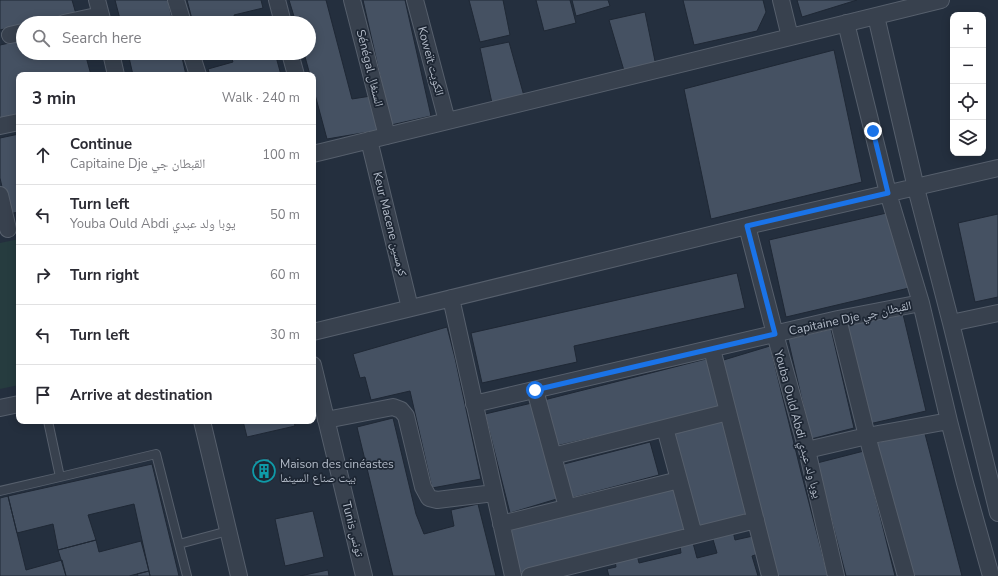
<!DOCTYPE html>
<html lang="en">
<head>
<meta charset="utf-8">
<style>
  body { margin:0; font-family:"Nunito Sans","Noto Naskh Arabic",sans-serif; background:#f7f7f7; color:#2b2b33 }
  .controls { position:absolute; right:12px; top:12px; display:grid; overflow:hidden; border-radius:8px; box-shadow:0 2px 10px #0003 }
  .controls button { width:36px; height:36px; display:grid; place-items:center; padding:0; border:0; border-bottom:1px solid #e1e1e2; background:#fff; color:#2b2b33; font:20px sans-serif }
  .stop { position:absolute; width:12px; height:12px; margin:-9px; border:3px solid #1a73e8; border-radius:50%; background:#fff }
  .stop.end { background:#1a73e8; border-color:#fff; box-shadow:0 1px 4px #0008 }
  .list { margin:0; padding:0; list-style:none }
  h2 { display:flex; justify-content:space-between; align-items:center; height:52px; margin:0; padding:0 16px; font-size:17px }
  h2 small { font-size:13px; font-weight:400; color:#7c7c81 }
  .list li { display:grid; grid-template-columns:26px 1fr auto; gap:12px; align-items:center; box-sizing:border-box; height:60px; padding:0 16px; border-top:1px solid #e1e1e2 }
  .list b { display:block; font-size:15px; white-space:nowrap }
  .list p { margin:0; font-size:13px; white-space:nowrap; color:#7c7c81 }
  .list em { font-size:13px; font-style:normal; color:#7c7c81 }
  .icon { flex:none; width:22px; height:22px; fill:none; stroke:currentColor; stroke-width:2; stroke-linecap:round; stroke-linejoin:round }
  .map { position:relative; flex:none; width:998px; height:576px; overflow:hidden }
  .search { position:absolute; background:#fff; box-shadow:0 2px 10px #0003; left:16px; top:16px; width:300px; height:44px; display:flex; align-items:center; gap:10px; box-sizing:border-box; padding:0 14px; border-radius:22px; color:#7c7c81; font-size:15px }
  .panel { position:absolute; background:#fff; box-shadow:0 2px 10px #0003; left:16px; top:72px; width:300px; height:352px; border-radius:8px }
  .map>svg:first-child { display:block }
</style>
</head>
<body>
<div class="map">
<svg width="998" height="576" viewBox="0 0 998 576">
  <rect width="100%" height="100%" fill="#242f3e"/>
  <path fill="#263c3f" d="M19 239V385L0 389V243Z"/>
  <path fill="#455162" stroke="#1f2835" d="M0 0H72L76 14 33 23H23V25L0 30Z
    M115 0H168L173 23H121Z
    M187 0H261L263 8 234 15 236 23H220L219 18 199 23H193Z
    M289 0H326L352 99 371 96 380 130 327 139 313 87V75H310L304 53H309V23H296Z
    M363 0H405L431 116 391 125Z
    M469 0H503L510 35 480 42Z
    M536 0H570L576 23 544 31Z
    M572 0H608L610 6 576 16Z
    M683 0H763L766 12 757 31 694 45Z
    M797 0H857L802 17Z
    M645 12 656 66 625 74 609 20Z
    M23 40V53H85L91 75H19V116L0 120V45Z
    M509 42 524 96 492 103 480 48Z
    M834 50 862 182 711 219 684 89Z
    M128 53H181L186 75H133Z
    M230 53H244L245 56 256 53H275L281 75H210L208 69 233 62Z
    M19 134V212L8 214 0 178V138Z
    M891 212 909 288 786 317 769 240Z
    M998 214V297L975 302 958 223Z
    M737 273 745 308 574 346 577 362 482 383 471 333Z
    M902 310 926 411 869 424 845 324Z
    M447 327 455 358 481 479 432 488 410 391 371 400 365 377 360 378 353 354Z
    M831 329 854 428 811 439 788 339Z
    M770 346 801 472 828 576H773L717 362Z
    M710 358 721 408 556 446 540 401Z
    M532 403 560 498 510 513 485 414Z
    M393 418 416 514 424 534 454 526 451 510 478 504 496 576H393L357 427Z
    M725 419 748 519 700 532 674 433Z
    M243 421H294L295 426 247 437Z
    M924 430 962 576H911L876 443Z
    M650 442 659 475 571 498 564 464Z
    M864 451 895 576H846L817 463Z
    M269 458 273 480 259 483 254 461Z
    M152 464 179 576H150L134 504 88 515 96 540 58 550 53 524 17 533 8 496Z
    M676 487 686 534 520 573 508 529Z
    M8 496 26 570 62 560 66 576H0V498Z
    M313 511 324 557 285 566 275 519Z
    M733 531 735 540 753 536 758 554 752 556 758 576H609L607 569 616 567 615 560 637 555 639 563 681 553 680 546 693 543 697 558 717 553 712 536Z
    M96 540 99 552 141 541 149 571 129 576H66L58 550Z
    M328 570 329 576H300Z
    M149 571 150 576H138L137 574Z"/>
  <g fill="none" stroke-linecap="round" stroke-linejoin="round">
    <g stroke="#565f6c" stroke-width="10">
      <path id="lane" d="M60 477 156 454 187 576
        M0 491 60 477 48 421
        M179 544 228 531"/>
    </g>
    <g stroke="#565f6c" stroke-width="18">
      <path id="street" d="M97 0 103 23
        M176 0 183 23
        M277 0 283 23
        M352 0 387 136
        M415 0 447 121
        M781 0 790 37
        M876 16 916 188 951 323 998 513
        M64 23 101 15
        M846 23 888 193 921 303 949 421 965 483 991 576
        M10 35 23 32
        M111 53 116 75
        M191 53 198 75
        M290 53 296 75
        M0 126 19 122
        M369 140 410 308
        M313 154 941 0
        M0 195 8 229
        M747 226 775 334 807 450 836 576
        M451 298 513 576
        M838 319 867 436 906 576
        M951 323 998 313
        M313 332 747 226 998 168
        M712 349 770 576
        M313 365 364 576
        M535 390 553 456 728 412
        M474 404 838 319 921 303
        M0 408 19 404
        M326 420 393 407 401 410 406 416 423 487 429 498 437 500 494 493
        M202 421 239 576
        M665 428 694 535
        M807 450 867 436 949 421
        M553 456 567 507
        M501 524 679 480
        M530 576 756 520"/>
    </g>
    <use href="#lane" stroke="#38414e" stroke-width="8"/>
    <use href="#street" stroke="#38414e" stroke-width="16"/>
  </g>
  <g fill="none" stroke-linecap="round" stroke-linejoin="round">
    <path stroke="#1a73e8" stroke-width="5" d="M535 390 775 334 747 226 888 193 873 131"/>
  </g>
  <defs>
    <g id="building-ring" transform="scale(1.15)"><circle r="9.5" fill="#1d2633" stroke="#0f9aa8" stroke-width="1.5"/><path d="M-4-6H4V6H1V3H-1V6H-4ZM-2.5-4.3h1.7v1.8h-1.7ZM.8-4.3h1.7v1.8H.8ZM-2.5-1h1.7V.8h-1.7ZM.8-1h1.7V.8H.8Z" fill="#0f9aa8"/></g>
  </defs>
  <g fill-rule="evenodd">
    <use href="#building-ring" x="264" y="471"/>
  </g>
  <g text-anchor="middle" stroke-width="3.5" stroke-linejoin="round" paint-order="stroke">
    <g font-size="12" fill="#b4bcc9" stroke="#1d2633">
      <text transform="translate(431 61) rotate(75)" y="4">Koweït الكويت</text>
      <text transform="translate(370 68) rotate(76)" y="4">Sénégal السنغال</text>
      <text transform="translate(390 224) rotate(76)" y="4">Keur Macene كرمسين</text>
      <text transform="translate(850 318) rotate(-12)" y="4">Capitaine Dje القبطان جي</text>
      <text transform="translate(798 424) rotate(75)" y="4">Youba Ould Abdi يوبا ولد عبدي</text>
      <text transform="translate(353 529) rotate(76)" y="4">Tunis تونس</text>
    </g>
    <g font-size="12" fill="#b4bcc9" stroke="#1d2633" text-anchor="start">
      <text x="280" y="468">Maison des cinéastes<tspan x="280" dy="14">بيت صناع السينما</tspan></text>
    </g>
  </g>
</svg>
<div class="controls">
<button>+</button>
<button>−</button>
<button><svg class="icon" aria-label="locate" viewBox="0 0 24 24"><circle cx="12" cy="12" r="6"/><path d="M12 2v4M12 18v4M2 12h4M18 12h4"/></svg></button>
<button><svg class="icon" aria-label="layers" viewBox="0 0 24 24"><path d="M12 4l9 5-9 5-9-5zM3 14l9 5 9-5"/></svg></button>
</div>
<div class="stop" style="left:535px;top:390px"></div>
<div class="stop end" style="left:873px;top:131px"></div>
<div class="search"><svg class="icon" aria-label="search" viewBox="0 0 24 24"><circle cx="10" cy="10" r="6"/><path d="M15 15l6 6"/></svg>Search here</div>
<section class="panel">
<h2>3 min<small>Walk · 240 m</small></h2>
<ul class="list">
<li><svg class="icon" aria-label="ahead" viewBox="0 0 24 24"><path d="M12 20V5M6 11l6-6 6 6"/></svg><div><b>Continue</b><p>Capitaine Dje القبطان جي</p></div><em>100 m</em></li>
<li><svg class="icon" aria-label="left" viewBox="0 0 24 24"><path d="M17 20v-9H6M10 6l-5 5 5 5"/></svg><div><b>Turn left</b><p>Youba Ould Abdi يوبا ولد عبدي</p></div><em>50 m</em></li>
<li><svg class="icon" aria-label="right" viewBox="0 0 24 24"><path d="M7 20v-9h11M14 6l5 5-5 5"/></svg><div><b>Turn right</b></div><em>60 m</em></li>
<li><svg class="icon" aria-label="left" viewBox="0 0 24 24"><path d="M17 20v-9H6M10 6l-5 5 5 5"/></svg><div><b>Turn left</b></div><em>30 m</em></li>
<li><svg class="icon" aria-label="arrive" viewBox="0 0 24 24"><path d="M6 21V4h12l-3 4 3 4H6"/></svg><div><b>Arrive at destination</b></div></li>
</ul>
</section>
</div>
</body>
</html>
